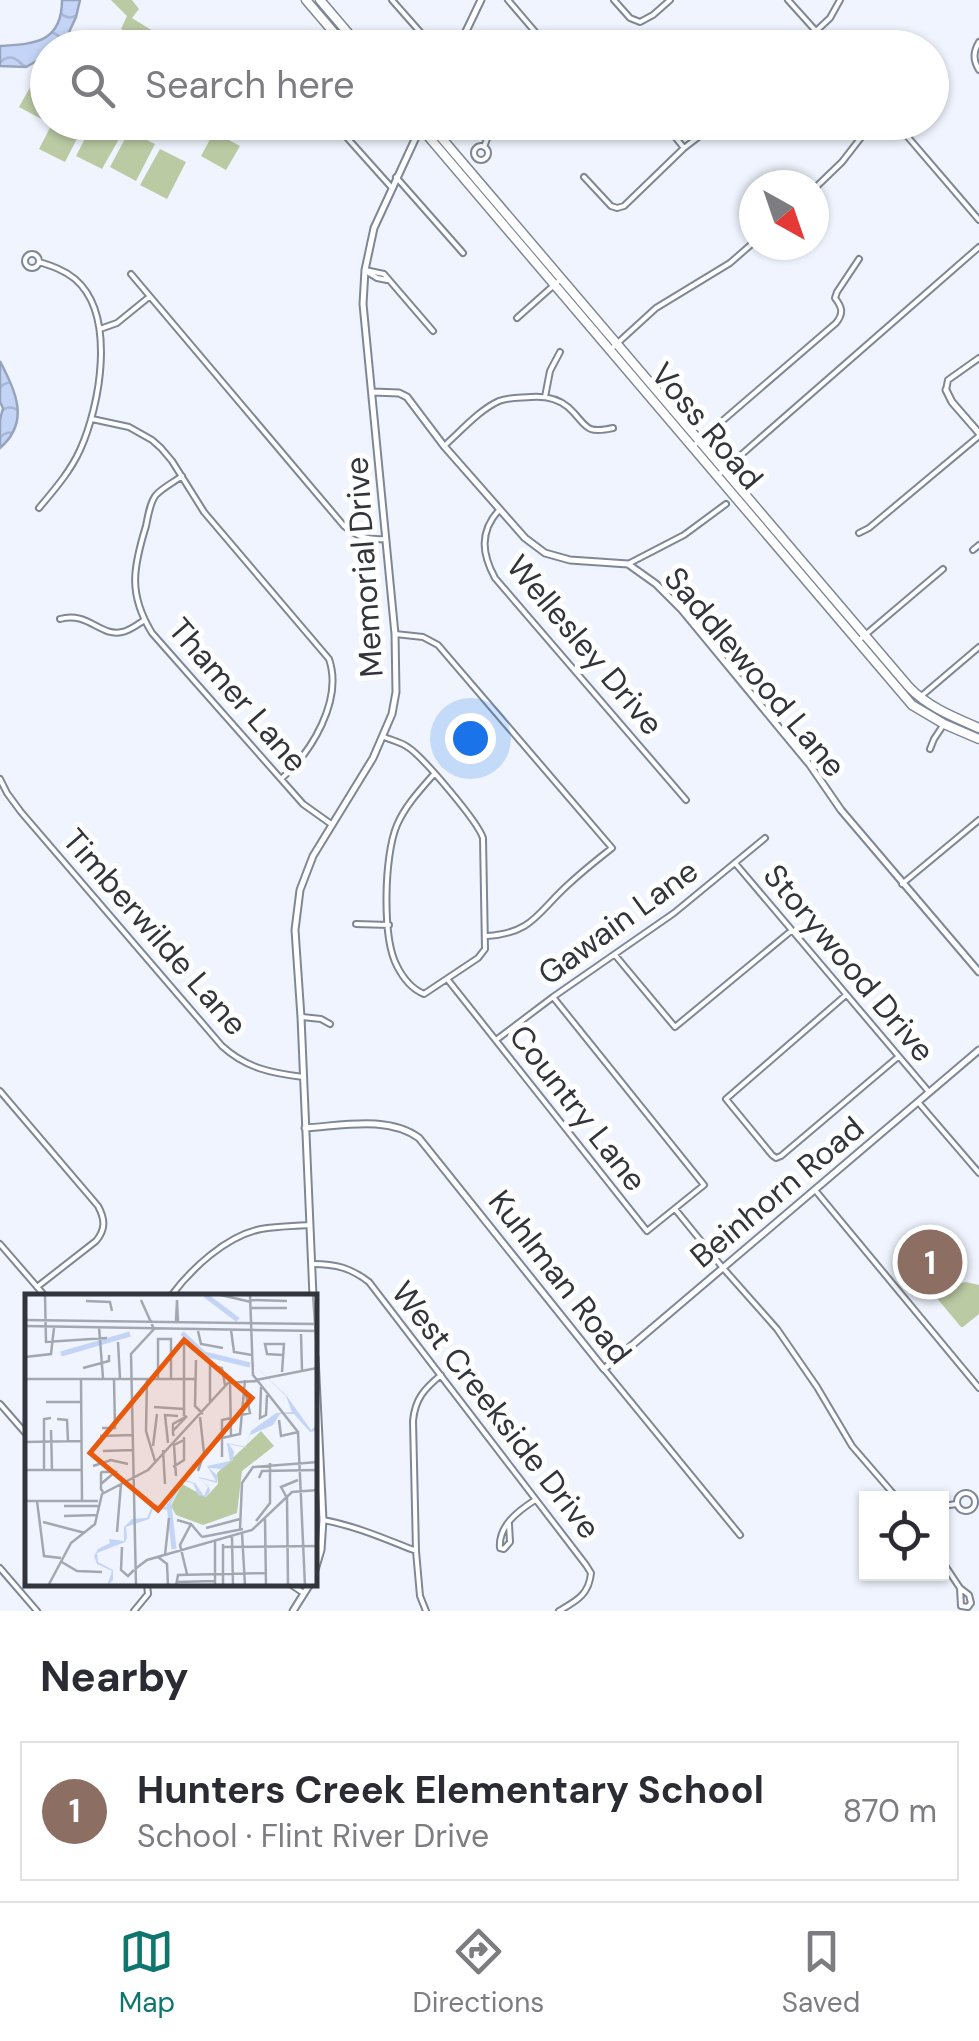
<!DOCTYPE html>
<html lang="en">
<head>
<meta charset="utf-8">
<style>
  body { margin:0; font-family:"DM Sans",sans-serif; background:#f2f2f3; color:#2b2b33 }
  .controls { position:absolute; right:30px; bottom:30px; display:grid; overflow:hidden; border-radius:0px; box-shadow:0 2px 8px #0004 }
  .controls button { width:90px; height:90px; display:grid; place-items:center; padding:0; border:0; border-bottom:2px solid #e1e1e2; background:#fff; color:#2b2b33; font:50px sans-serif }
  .compass { position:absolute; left:739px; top:170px; width:90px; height:90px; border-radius:50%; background:#fff; box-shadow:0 2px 8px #0004; rotate:140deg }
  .you { position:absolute; left:470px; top:738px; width:35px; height:35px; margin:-25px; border:8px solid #fff; border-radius:50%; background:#1a73e8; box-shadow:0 0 0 15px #1a73e833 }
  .badge { display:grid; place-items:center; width:65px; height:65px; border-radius:50%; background:#0f766e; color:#fff; font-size:32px; font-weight:700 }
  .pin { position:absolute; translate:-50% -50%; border:5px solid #fff; box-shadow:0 2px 10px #0006 }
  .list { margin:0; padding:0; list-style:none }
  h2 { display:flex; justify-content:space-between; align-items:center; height:130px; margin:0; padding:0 40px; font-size:42px }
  h2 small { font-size:32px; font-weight:400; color:#7c7c81 }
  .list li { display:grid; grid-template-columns:65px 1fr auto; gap:30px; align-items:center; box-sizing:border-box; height:140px; margin:0 20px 20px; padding:0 20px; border:2px solid #e1e1e2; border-radius:0px }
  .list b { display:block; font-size:38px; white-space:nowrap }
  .list p { margin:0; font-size:32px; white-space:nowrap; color:#7c7c81 }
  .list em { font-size:32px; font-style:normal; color:#7c7c81 }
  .icon { flex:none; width:55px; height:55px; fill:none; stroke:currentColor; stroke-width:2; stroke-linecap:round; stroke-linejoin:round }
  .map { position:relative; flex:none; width:979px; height:1611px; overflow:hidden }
  .search { position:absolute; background:#fff; box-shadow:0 2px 8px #0004; left:30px; right:30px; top:30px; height:110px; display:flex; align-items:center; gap:25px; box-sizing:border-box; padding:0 35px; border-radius:55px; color:#7c7c81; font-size:38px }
  .sheet { height:290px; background:#fff }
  nav { display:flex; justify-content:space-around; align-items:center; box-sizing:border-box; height:140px; border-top:2px solid #e1e1e2; background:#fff; font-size:28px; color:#7c7c81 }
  nav a { display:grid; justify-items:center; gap:5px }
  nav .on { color:#0f766e }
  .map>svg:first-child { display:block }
</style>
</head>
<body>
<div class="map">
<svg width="979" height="1611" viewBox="0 0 979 1611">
  <defs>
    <pattern id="water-waves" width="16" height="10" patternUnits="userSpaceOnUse" patternTransform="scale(2.5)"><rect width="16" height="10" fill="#c3d4f6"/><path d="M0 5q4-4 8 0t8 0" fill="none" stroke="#a8b7d4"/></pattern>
  </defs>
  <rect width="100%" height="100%" fill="#eff4fe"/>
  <path fill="#bacaa3" d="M111 0H132L139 9 132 18 153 31 146 42 155 47H134L138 38 121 29 127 16Z
    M33 82 47 89V122L19 107Z
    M53 122 85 123 65 162 39 149Z
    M93 123H128L102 169 76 156Z
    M129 131 155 144 136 181 110 167Z
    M214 132 240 146 226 170 201 156Z
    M160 149 186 162 167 199 140 185Z
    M966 1282 979 1285V1314L963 1327H961L935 1296 947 1286Z"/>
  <path fill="url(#water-waves)" stroke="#98a4be" stroke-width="2.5" d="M62 0H80L76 17 63 45 59 47 48 48 47 55 26 67 0 66V46C34 44 62 43 62 0Z
    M0 361C15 391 31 421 0 448V420L3 408 0 402Z"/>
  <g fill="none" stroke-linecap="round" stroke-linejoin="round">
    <g stroke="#7f8796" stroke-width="8">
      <path id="minor" d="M392 0 429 42 439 48
        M508 0 549 48
        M614 0 630 18 640 22 653 15 670 0
        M788 0 815 30
        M979 42C973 52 973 60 979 70
        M798 48 830 18 840 0
        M333 122 392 188
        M663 122 684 148
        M895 122 979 220
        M474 153a7 7 0 1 1 14 0a7 7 0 1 1-14 0Z
        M484 147 488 136 489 122
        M396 177 463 253
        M584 177 611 206 617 208 624 206 684 148 718 122
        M814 189 842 162 873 122
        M25 261a7 7 0 1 1 14 0a7 7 0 1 1-14 0Z
        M365 270 384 274 433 331
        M369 273 377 278 387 280
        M131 274 344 526C357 537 368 540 385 539
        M517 318 562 278
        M100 329 117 323 149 297
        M610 350 656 308 730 263 754 242
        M946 390 948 380 979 358
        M545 397 550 371 560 352
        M92 419 129 427 152 440 161 448 172 461 204 512 329 659C343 700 312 752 281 779
        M444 446C461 431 479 410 499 401 509 397 521 398 531 397 544 396 557 398 568 407 587 424 583 435 613 428
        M692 447 836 323C844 313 842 307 835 298L837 292 859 259
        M182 476C174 482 162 488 156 495 150 502 148 516 146 526 133 568 128 594 152 633L303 804 331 824
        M717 476 979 247
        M39 508C54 490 70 472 80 450 100 406 117 315 75 279 64 270 52 266 39 262
        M499 510C479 532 482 554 495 578L686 800
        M859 533 869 528 979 436
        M973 550 979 545
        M628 564 684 535 726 504
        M60 619C88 611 100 637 122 632 129 631 137 625 143 621
        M395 634 423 637 438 645 612 848C598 859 583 871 570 883 538 911 534 933 487 936
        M858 641 943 569
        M919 698 979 647
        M384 737C391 740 400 742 406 746 421 754 478 822 483 838L485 949 478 958 424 994C412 989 403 978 397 966 382 938 384 855 397 825 405 806 420 790 434 774
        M930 749 934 739 944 724
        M0 779 7 793 21 812 222 1046C246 1068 271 1073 303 1077
        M735 863 929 1092
        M902 884 979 820
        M356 924 389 925
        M615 955 675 1027 791 931
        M448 980 647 1231 704 1185 553 997
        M846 995 726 1099 772 1155 776 1158 781 1156 898 1057
        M302 1017 321 1019 330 1024
        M496 1040 553 997 674 913 765 838
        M0 1091 98 1206C105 1219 106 1229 96 1241L37 1287
        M918 1102 979 1173
        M815 1190 979 1388
        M675 1209 723 1268 777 1329 817 1387 852 1446 897 1498
        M0 1244 45 1296
        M313 1264C336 1264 351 1268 369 1282L586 1565 591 1573C589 1595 576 1601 559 1611
        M171 1296C191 1269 226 1236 261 1229 276 1226 294 1226 309 1225
        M604 1369 740 1535
        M0 1404 28 1436
        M957 1502a9 9 0 1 1 18 0a9 9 0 1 1-18 0Z
        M942 1506 957 1504
        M323 1520C356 1526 385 1539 416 1551
        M509 1524 510 1542 504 1549 500 1548C498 1526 518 1511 535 1500
        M942 1561 960 1588 969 1595 971 1603 968 1607 961 1606 960 1588
        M0 1568 37 1611
        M290 1584 302 1592
        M134 1611 148 1594 147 1584
        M426 1611 420 1596 416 1551 413 1421C415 1399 424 1389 441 1375"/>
    </g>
    <g stroke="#7f8796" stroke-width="9">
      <path id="tertiary" d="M458 48 481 0
        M946 390 952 402 979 433
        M373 392 399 393 407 397 444 446 525 538 545 553 570 560 628 564 656 584 681 609 810 765 841 810 979 972
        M305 1128C341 1126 388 1115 419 1138L604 1369 979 1050
        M313 1296 301 1017 295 930 300 890 313 856 373 758 392 714 396 692 395 634 363 304 365 270 374 228 423 122
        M315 1357 323 1520 321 1550 315 1570
        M293 1611 310 1584"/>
    </g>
    <g stroke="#7f8796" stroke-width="11">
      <path id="primary" d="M306 0 347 48
        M320 0 361 48
        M416 122 912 705 944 724 979 739
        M428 122 909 687C928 707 954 717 979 728"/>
    </g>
    <use href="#minor" stroke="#fff" stroke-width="4"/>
    <use href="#tertiary" stroke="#fff" stroke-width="5"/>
    <use href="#primary" stroke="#fff" stroke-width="8"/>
  </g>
  <g text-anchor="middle" stroke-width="10" stroke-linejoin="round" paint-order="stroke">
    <g font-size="32" fill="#32353b" stroke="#fff">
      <text transform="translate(707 426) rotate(50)" y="11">Voss Road</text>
      <text transform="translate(364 567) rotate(-94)" y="11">Memorial Drive</text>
      <text transform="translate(585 645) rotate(50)" y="11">Wellesley Drive</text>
      <text transform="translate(755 672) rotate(50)" y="11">Saddlewood Lane</text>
      <text transform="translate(238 695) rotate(49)" y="11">Thamer Lane</text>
      <text transform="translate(618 922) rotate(-36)" y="11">Gawain Lane</text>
      <text transform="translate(155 932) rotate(49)" y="11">Timberwilde Lane</text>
      <text transform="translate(849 963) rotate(50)" y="11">Storywood Drive</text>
      <text transform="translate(578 1108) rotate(52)" y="11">Country Lane</text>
      <text transform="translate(777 1192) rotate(-40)" y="11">Beinhorn Road</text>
      <text transform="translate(560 1277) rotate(52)" y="11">Kuhlman Road</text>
      <text transform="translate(496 1410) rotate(52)" y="11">West Creekside Drive</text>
    </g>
  </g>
  <g transform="translate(25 1294)">
    <rect width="292" height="292" fill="#eff4fe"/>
    <path d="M236 137 249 152 217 177 212 219 178 231 151 221 146 212 157 190 181 203 193 190 192 179Z" fill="#bacaa3"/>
    <path d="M228 70 261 101 286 136 292 131 291 137 285 138 269 120H255L248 131 225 141 221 154 204 150 209 158 208 166 197 175 184 174 192 181V189L174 184 184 193 185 197 181 203 173 201 168 189 158 187 147 208 141 216 129 212 124 225 101 233 102 244 100 248 72 259 73 268 88 276V286L82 292 87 277 72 270 69 262 73 255 85 249 84 245 99 247V233L107 225 122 224 127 212 131 210 141 213 158 185 170 189 179 202 183 193 173 183 191 187 182 172 205 167 202 149 221 153 226 137 251 119 267 118 261 102Z" fill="#c3d4f6"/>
    <path fill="none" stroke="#c3d4f6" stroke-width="5" d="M180 1 213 26M157 39 179 60 225 71M36 60 105 40M144 210 149 255"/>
    <path fill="none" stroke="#a3a8b0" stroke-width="2.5" d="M20 1 21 48M196 1 226 8M225 1 228 81 273 138 280 292M288 1 293 73M225 6 262 7M61 7 85 8 87 17M225 14H262M0 26 293 30M151 27 152 6 153 27M0 32 293 37M74 33 78 84M206 36 209 58 227 61M173 37 176 50 198 54M276 40 277 76M20 48 82 44M93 48 95 84M159 49V122M0 63 26 60 29 34M171 66 170 112 178 120M58 74 84 67V61M257 78 259 50H240L242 60 257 61M0 85H171M56 85 57 207M122 86 121 137 130 167M133 86V45H146V85M231 86 292 74M205 87 206 143M236 93 235 124 241 121 242 101M21 108H56M185 109V71L197 74 200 91M129 113 159 115M216 121 225 119 220 96M32 125 42 126 43 147M254 126 256 142 273 138M77 134H90L89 85M26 136 27 176M148 137 162 122 148 130V140L149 142M75 142 108 141M197 144 215 140 220 86M0 148 56 147M143 149 140 121 153 122M128 152 132 120M138 156 140 190M78 157 108 156M197 163V126L206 124M68 172 86 166 103 170M148 173 159 166V143M0 176H56M19 176V125L26 124M173 177 179 159 175 123M151 182 149 151 159 146M234 184 237 177 293 176M76 190 90 178H77L76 179V195L78 198M0 207H73M12 207 19 262 36 264M39 212H73M39 222 73 221M240 225 241 292M152 226 166 230 177 243M231 227 245 209V169M18 228 60 239M181 234 215 225M215 235 217 189 228 173 293 168M92 238 96 190M217 239 220 292M177 243 218 235M207 243 208 292M190 247V292M198 250V292M97 253 96 276 103 282 109 276M198 253 293 252M140 261 144 224M133 263 142 270 143 292M35 267 52 277 77 278M110 275 122 266 227 236 267 198 293 196M162 280 155 251 166 230M151 288 190 287M23 292 46 249 70 230 77 200 123 176 203 89 232 87M111 292 106 60 129 35 116 6M151 292 153 281 241 279M263 292 262 204 256 193 273 186"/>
    <path fill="#e8590c" fill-opacity="0.15" stroke="#e8590c" stroke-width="5" d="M159 46 227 104 133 216 65 159Z"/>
    <rect width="292" height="292" fill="none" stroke="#32353b" stroke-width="5"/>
  </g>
</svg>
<div class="controls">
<button><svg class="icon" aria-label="locate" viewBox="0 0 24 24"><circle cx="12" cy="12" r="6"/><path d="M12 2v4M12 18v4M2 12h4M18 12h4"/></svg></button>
</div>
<svg class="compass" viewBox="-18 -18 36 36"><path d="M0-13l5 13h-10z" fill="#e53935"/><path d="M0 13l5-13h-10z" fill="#7c7c81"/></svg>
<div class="you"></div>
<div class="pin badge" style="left:930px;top:1262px;background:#8d6e63">1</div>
<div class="search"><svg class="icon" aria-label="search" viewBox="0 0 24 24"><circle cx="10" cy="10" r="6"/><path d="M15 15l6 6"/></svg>Search here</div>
</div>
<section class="sheet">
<h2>Nearby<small></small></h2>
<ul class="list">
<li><span class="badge" style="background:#8d6e63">1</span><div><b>Hunters Creek Elementary School</b><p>School · Flint River Drive</p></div><em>870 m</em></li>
</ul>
</section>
<nav>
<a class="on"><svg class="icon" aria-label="map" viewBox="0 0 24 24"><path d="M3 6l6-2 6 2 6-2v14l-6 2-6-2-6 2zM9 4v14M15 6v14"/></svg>Map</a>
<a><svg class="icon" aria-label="directions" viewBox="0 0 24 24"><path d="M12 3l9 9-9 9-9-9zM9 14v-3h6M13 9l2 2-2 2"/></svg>Directions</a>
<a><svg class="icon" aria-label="saved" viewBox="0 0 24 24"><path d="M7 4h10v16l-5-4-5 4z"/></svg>Saved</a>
</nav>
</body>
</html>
